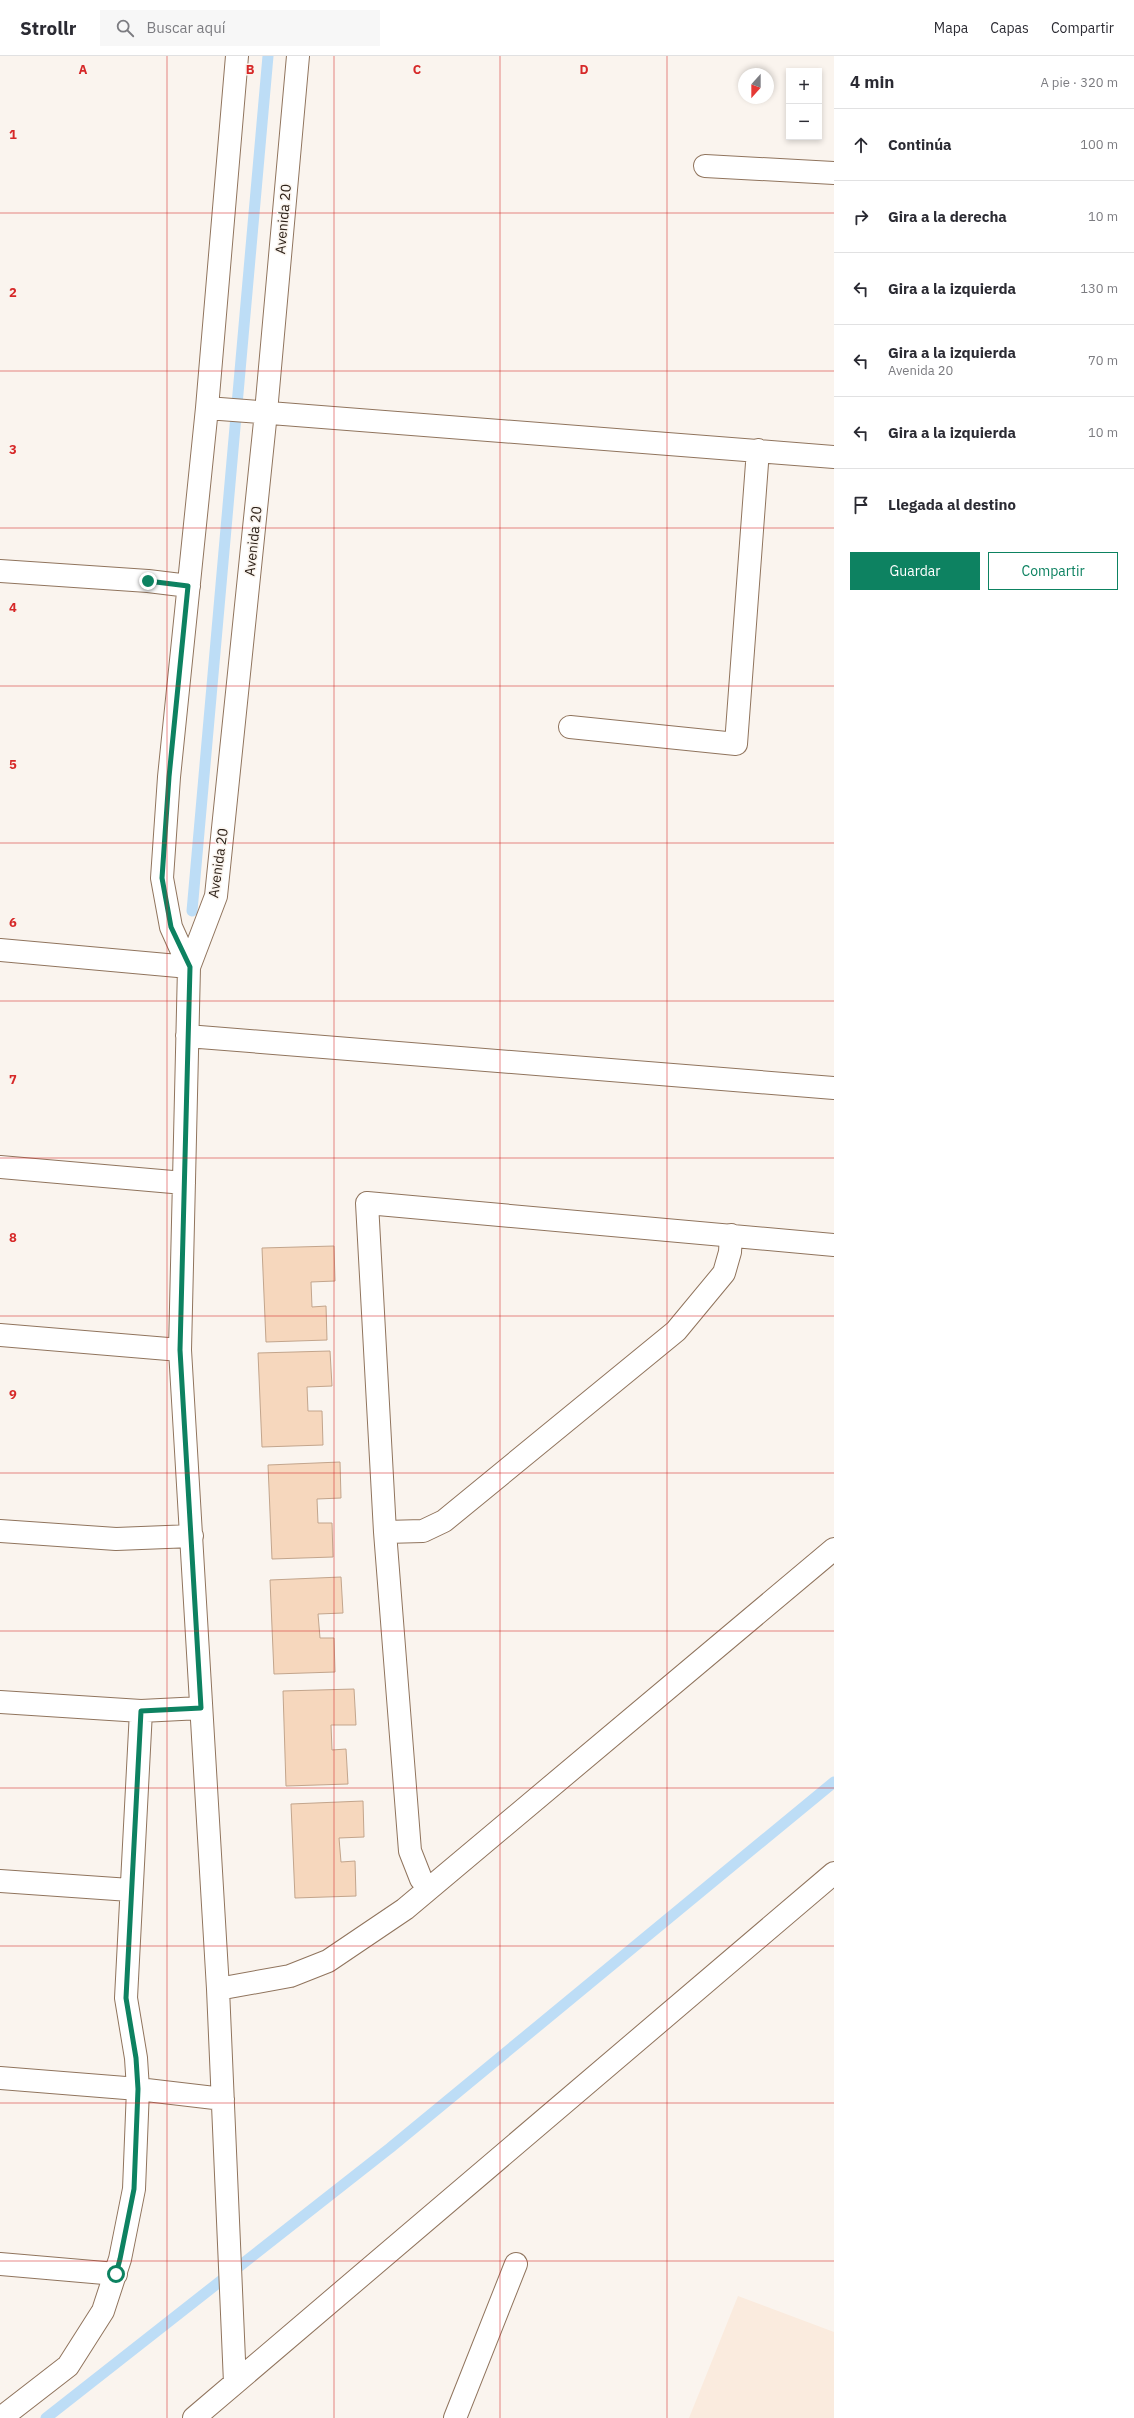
<!DOCTYPE html>
<html lang="es">
<head>
<meta charset="utf-8">
<style>
  body { margin:0; font-family:"IBM Plex Sans",sans-serif; background:#f7f7f7; color:#2b2b33 }
  .controls { position:absolute; right:12px; top:12px; display:grid; overflow:hidden; border-radius:0px; box-shadow:0 2px 6px #0003 }
  .controls button { width:36px; height:36px; display:grid; place-items:center; padding:0; border:0; border-bottom:1px solid #e1e1e2; background:#fff; color:#2b2b33; font:20px sans-serif }
  .compass { position:absolute; left:738px; top:12px; width:36px; height:36px; border-radius:50%; background:#fff; box-shadow:0 2px 6px #0003; rotate:201deg }
  .stop { position:absolute; width:12px; height:12px; margin:-9px; border:3px solid #0d8261; border-radius:50%; background:#fff }
  .stop.end { background:#0d8261; border-color:#fff; box-shadow:0 1px 4px #0008 }
  .list { margin:0; padding:0; list-style:none }
  h2 { display:flex; justify-content:space-between; align-items:center; height:52px; margin:0; padding:0 16px; font-size:17px }
  h2 small { font-size:13px; font-weight:400; color:#7c7c81 }
  .list li { display:grid; grid-template-columns:26px 1fr auto; gap:12px; align-items:center; box-sizing:border-box; height:72px; padding:0 16px; border-top:1px solid #e1e1e2 }
  .list b { display:block; font-size:15px; white-space:nowrap }
  .list p { margin:0; font-size:13px; white-space:nowrap; color:#7c7c81 }
  .list em { font-size:13px; font-style:normal; color:#7c7c81 }
  .actions { display:flex; gap:8px; padding:12px 16px }
  .actions a { flex:1; padding:9px 0; border:1px solid #0d8261; border-radius:0px; text-align:center; font-size:14px; color:#0d8261 }
  .actions .main { background:#0d8261; color:#fff }
  .icon { flex:none; width:22px; height:22px; fill:none; stroke:currentColor; stroke-width:2; stroke-linecap:round; stroke-linejoin:round }
  .map { position:relative; flex:none; width:834px; height:2362px; overflow:hidden }
  header { display:flex; align-items:center; gap:24px; box-sizing:border-box; height:56px; padding:0 20px; background:#fff; border-bottom:1px solid #e1e1e2 }
  header strong { font-size:19px }
  nav { display:flex; gap:22px; margin-inline-start:auto; font-size:14px }
  .search { width:280px; height:36px; background:#f7f7f7; display:flex; align-items:center; gap:10px; box-sizing:border-box; padding:0 14px; border-radius:0px; color:#7c7c81; font-size:15px }
  main { display:flex }
  aside { flex:1; background:#fff }
  .map>svg:first-child { display:block }
</style>
</head>
<body>
<header>
<strong>Strollr</strong>
<div class="search"><svg class="icon" aria-label="search" viewBox="0 0 24 24"><circle cx="10" cy="10" r="6"/><path d="M15 15l6 6"/></svg>Buscar aquí</div>
<nav><a>Mapa</a><a>Capas</a><a>Compartir</a></nav>
</header>
<main>
<div class="map">
<svg width="834" height="2362" viewBox="0 0 834 2362">
  <rect width="100%" height="100%" fill="#faf4ee"/>
  <path fill="#faebde" d="M738 2240 834 2276V2362H689Z"/>
  <g fill="none" stroke-linecap="round" stroke-linejoin="round">
    <path stroke="#bdddf6" stroke-width="11" d="M192 855 268 0
      M46 2362 390 2092 834 1726"/>
  </g>
  <path fill="#f6d7bd" stroke="#c3a58c" d="M334 1190 335 1225 311 1226 312 1251 326 1250 327 1284 266 1286 262 1192Z
    M330 1295 332 1330 307 1331 308 1355H322L323 1389 262 1391 258 1297Z
    M340 1406 341 1442 317 1443 318 1467H332L333 1501 272 1503 268 1409Z
    M341 1521 343 1557 318 1558 320 1582H334L335 1616 274 1618 270 1524Z
    M354 1633 356 1669H331L332 1694 346 1693 348 1728 286 1730 283 1635Z
    M363 1745 364 1781 339 1782 341 1806 355 1805 356 1840 295 1842 291 1748Z"/>
  <g fill="none" stroke-linecap="round" stroke-linejoin="round">
    <g stroke="#90745d" stroke-width="24">
      <path id="street" d="M705 110 834 117
        M207 352 834 401
        M0 515 148 525 189 530
        M570 671 736 688 758 394
        M0 894 189 911
        M189 911 171 871 162 822 169 721 207 352 237 0
        M187 980 834 1032
        M0 1111 184 1127
        M0 1279 180 1294
        M0 1475 116 1483 192 1480
        M385 1476 423 1475 444 1465 676 1275 724 1217 730 1196 731 1179
        M0 1646 141 1655 201 1652
        M0 1825 130 1834
        M430 1832 421 1823 410 1795 385 1476 367 1147 834 1189
        M218 1933 290 1920 328 1905 405 1853 834 1493
        M0 2022 138 2033 223 2043
        M0 2208 116 2218
        M235 2327 218 1933 180 1294 189 911 216 840 266 356 298 0
        M1 2362 68 2310 103 2255 120 2203 134 2133 138 2033 136 2002 126 1942 141 1655
        M194 2362 834 1817
        M455 2362 516 2208"/>
    </g>
    <use href="#street" stroke="#fff" stroke-width="22"/>
  </g>
  <g fill="none" stroke-linecap="round" stroke-linejoin="round">
    <path stroke="#0d8261" stroke-width="5" d="M116 2218 120 2203 134 2133 138 2033 136 2002 126 1942 141 1655 201 1652 180 1294 190 911 171 871 162 822 169 721 188 530 148 525"/>
  </g>
  <path fill="none" stroke="#d62828" stroke-width="1" stroke-opacity="0.55" d="M167 0V2362M334 0V2362M500 0V2362M667 0V2362M0 157H834M0 315H834M0 472H834M0 630H834M0 787H834M0 945H834M0 1102H834M0 1260H834M0 1417H834M0 1575H834M0 1732H834M0 1890H834M0 2047H834M0 2205H834"/>
  <g text-anchor="middle" stroke-width="3" stroke-linejoin="round" paint-order="stroke">
    <g font-size="14" fill="#2e2219" stroke="#faf4ee">
      <text transform="translate(283 163) rotate(-85)" y="5">Avenida 20</text>
      <text transform="translate(253 485) rotate(-84)" y="5">Avenida 20</text>
      <text transform="translate(218 807) rotate(-82)" y="5">Avenida 20</text>
    </g>
  </g>
  <g font-size="13" text-anchor="middle" font-weight="bold" fill="#d62828" stroke="#faf4ee" stroke-width="3" stroke-linejoin="round" paint-order="stroke">
    <text x="83" y="18">A</text>
    <text x="250" y="18">B</text>
    <text x="417" y="18">C</text>
    <text x="584" y="18">D</text>
    <text x="13" y="83">1</text>
    <text x="13" y="241">2</text>
    <text x="13" y="398">3</text>
    <text x="13" y="556">4</text>
    <text x="13" y="713">5</text>
    <text x="13" y="871">6</text>
    <text x="13" y="1028">7</text>
    <text x="13" y="1186">8</text>
    <text x="13" y="1343">9</text>
  </g>
</svg>
<div class="controls">
<button>+</button>
<button>−</button>
</div>
<svg class="compass" viewBox="-18 -18 36 36"><path d="M0-13l5 13h-10z" fill="#e53935"/><path d="M0 13l5-13h-10z" fill="#7c7c81"/></svg>
<div class="stop" style="left:116px;top:2218px"></div>
<div class="stop end" style="left:148px;top:525px"></div>
</div>
<aside>
<h2>4 min<small>A pie · 320 m</small></h2>
<ul class="list">
<li><svg class="icon" aria-label="ahead" viewBox="0 0 24 24"><path d="M12 20V5M6 11l6-6 6 6"/></svg><div><b>Continúa</b></div><em>100 m</em></li>
<li><svg class="icon" aria-label="right" viewBox="0 0 24 24"><path d="M7 20v-9h11M14 6l5 5-5 5"/></svg><div><b>Gira a la derecha</b></div><em>10 m</em></li>
<li><svg class="icon" aria-label="left" viewBox="0 0 24 24"><path d="M17 20v-9H6M10 6l-5 5 5 5"/></svg><div><b>Gira a la izquierda</b></div><em>130 m</em></li>
<li><svg class="icon" aria-label="left" viewBox="0 0 24 24"><path d="M17 20v-9H6M10 6l-5 5 5 5"/></svg><div><b>Gira a la izquierda</b><p>Avenida 20</p></div><em>70 m</em></li>
<li><svg class="icon" aria-label="left" viewBox="0 0 24 24"><path d="M17 20v-9H6M10 6l-5 5 5 5"/></svg><div><b>Gira a la izquierda</b></div><em>10 m</em></li>
<li><svg class="icon" aria-label="arrive" viewBox="0 0 24 24"><path d="M6 21V4h12l-3 4 3 4H6"/></svg><div><b>Llegada al destino</b></div></li>
</ul>
<div class="actions"><a class="main">Guardar</a><a>Compartir</a></div>
</aside>
</main>
</body>
</html>
